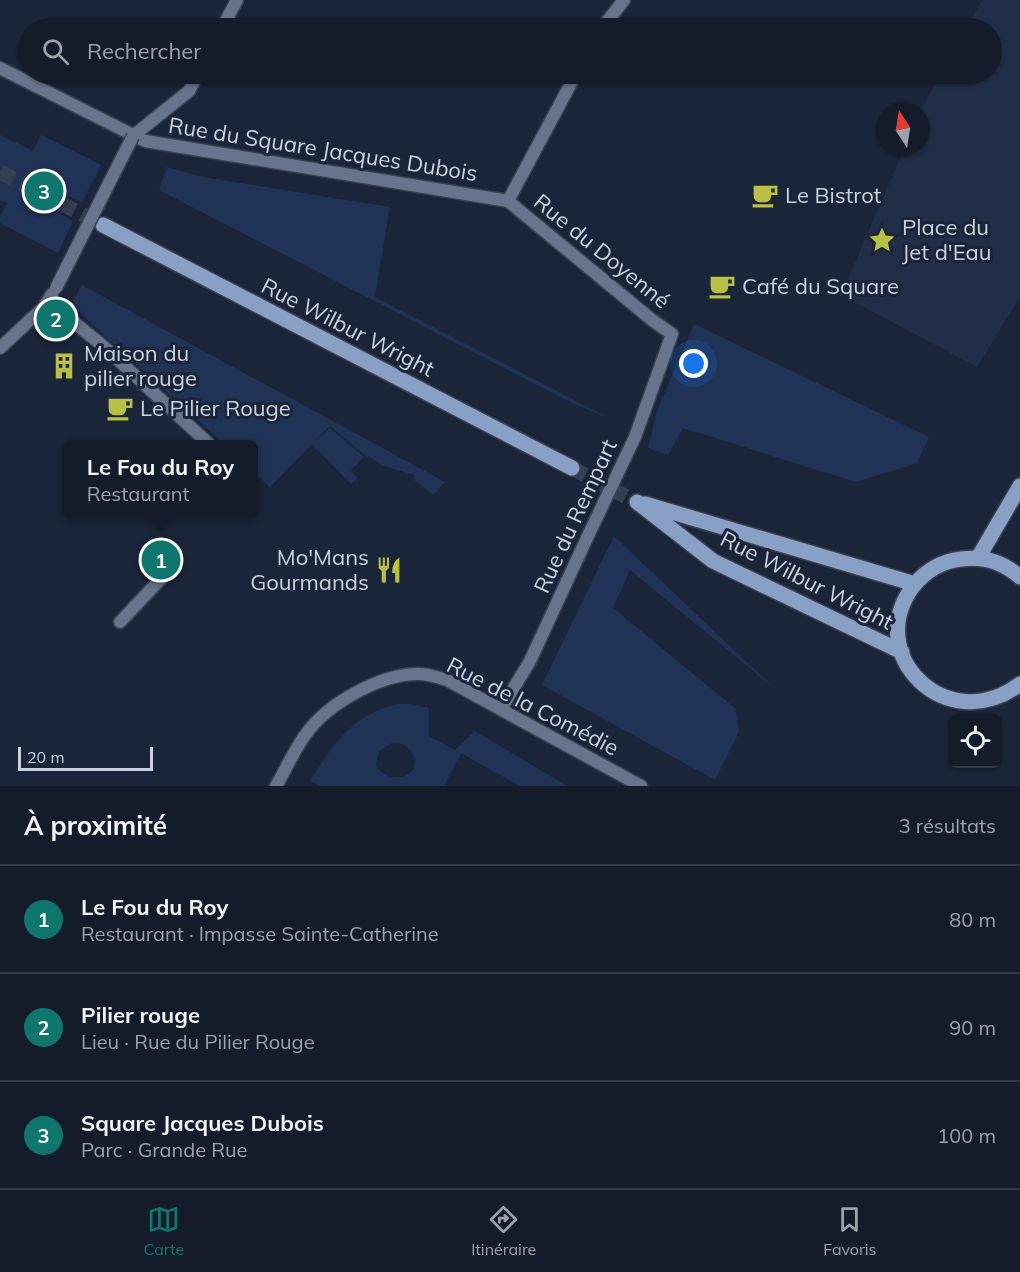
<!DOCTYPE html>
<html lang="fr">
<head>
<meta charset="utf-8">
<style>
  body { margin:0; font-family:Mulish,sans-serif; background:#1d2533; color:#f1f3f6 }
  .controls { position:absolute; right:18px; bottom:18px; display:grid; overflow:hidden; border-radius:9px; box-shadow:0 2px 4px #0004 }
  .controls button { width:54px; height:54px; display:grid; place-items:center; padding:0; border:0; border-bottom:2px solid #333a47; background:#141c2b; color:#f1f3f6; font:30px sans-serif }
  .compass { position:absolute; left:876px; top:102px; width:54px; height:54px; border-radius:50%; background:#141c2b; box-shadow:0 2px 4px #0004; rotate:348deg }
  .scale { position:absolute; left:18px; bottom:15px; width:135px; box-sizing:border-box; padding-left:6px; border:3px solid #cad2df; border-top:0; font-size:16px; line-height:21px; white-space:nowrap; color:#cad2df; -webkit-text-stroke:4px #1a2539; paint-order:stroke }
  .you { position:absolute; left:694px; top:364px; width:21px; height:21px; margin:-15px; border:4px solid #fff; border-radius:50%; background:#1a73e8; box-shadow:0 0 0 9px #1a73e833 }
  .badge { display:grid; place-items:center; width:39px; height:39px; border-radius:50%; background:#0f766e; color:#fff; font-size:20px; font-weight:700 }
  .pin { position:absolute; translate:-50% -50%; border:3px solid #fff; box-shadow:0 2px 6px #0006 }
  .popup { position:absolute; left:63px; top:440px; width:195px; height:78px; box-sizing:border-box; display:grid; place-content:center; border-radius:9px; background:#141c2b; filter:drop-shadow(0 2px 4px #0005); font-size:20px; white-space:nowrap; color:#9da1a9 }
  .popup b { font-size:22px; color:#f1f3f6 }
  .popup::after { content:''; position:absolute; left:50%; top:100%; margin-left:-12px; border:12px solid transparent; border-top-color:#141c2b }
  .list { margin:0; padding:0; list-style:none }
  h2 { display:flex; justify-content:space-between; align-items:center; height:78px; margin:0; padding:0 24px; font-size:26px }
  h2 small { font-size:20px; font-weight:400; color:#9da1a9 }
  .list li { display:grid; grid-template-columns:39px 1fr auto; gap:18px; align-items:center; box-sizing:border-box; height:108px; padding:0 24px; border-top:2px solid #333a47 }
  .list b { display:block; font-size:22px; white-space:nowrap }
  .list p { margin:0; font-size:20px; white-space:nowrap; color:#9da1a9 }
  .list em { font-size:20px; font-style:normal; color:#9da1a9 }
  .icon { flex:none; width:33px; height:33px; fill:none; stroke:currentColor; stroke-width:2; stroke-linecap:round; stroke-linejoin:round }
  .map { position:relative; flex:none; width:1020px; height:786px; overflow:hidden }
  .search { position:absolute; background:#141c2b; box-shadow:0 2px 4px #0004; left:18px; right:18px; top:18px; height:66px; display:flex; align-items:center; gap:15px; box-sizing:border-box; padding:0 21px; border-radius:33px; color:#9da1a9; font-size:22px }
  .sheet { height:402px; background:#141c2b }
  nav { display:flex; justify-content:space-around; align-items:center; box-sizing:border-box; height:84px; border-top:2px solid #333a47; background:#141c2b; font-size:16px; color:#9da1a9 }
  nav a { display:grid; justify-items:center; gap:3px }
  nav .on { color:#0f766e }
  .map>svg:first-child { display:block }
</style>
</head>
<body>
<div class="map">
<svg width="1020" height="786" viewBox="0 0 1020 786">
  <rect width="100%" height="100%" fill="#1a2539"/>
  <path fill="#202e48" d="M982 0H1020V297L977 367 841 295 905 147H921V111L940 74H992V28H966Z"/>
  <path fill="#203357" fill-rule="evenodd" d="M0 135 33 151 41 135 101 165 82 202 68 196 59 213 73 221 58 253 0 223V217L7 203 0 200Z
    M167 167 203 177 390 207 375 297 609 418 572 403 159 190Z
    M82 285 445 482 434 495 413 479 415 475 383 466 369 456 367 457 330 426 313 443 330 428 364 457 351 470 357 478 351 484 312 444 270 487 254 472V444H224L71 305Z
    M694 324 929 437 917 463 856 482 683 428 668 455 648 448 657 411Z
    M614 536 774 688 630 570 613 608 736 709 739 732 715 780 542 685Z
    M398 704H412L429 708V736L455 750 475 731 567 786H520L461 753 444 786H320L310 781C333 744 353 714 398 704ZM392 743C401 743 408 744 412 753 426 779 385 786 376 765L379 751Z"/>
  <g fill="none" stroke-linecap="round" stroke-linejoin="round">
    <path stroke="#343f52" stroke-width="15" stroke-dasharray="15 8" stroke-linecap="butt" d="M0 172 103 225
      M572 468 632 500"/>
    <g stroke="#384152" stroke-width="15">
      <path id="street" d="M222 28 237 0
        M602 28 624 0
        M0 68 145 141 508 201
        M576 74 508 201 652 320 672 334 635 437
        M133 136 189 91 198 74
        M48 301 103 346 209 444
        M0 348 43 308 52 294
        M120 622 173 566
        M501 709 530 661 587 538
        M276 786C286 769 294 750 306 734 328 703 382 673 420 674 429 674 439 678 447 680L641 786"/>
    </g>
    <g stroke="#384152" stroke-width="18">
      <path id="primary" d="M103 225 572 468
        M637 502 713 561 902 652
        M645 504 915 584
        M978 558 1020 486
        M1020 577C1003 562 983 556 961 559 942 561 926 571 914 585 861 654 947 739 1020 684"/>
    </g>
    <use href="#street" stroke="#67748c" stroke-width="12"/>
    <use href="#primary" stroke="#8a9fc4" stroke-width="15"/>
    <g stroke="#384152" stroke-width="15" stroke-linecap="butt">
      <path id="street-bridge" d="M56 288 133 136
        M587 538 635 437"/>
    </g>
    <use href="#street-bridge" stroke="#67748c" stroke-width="12"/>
  </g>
  <defs>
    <g id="cafe-bare" transform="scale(2.07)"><path d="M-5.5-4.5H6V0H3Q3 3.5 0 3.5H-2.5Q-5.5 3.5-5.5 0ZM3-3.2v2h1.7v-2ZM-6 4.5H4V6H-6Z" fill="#bac045" stroke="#1a2539" stroke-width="2.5" paint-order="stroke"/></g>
    <g id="sight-bare" transform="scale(2.07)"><path d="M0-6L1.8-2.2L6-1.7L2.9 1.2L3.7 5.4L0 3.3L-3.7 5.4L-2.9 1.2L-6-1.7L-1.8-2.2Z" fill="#bac045" stroke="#1a2539" stroke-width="2.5" paint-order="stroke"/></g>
    <g id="building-bare" transform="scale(2.07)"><path d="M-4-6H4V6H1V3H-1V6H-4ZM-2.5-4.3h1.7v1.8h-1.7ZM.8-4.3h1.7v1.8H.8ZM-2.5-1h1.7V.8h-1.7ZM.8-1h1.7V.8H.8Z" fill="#bac045" stroke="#1a2539" stroke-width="2.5" paint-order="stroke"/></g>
    <g id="restaurant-bare" transform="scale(2.07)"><path d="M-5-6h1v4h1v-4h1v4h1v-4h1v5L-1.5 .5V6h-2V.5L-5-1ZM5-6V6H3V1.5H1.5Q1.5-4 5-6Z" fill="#bac045" stroke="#1a2539" stroke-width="2.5" paint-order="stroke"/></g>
  </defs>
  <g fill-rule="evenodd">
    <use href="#cafe-bare" x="765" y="195"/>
    <use href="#sight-bare" x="882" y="240"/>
    <use href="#cafe-bare" x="722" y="286"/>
    <use href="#building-bare" x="64" y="366"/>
    <use href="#cafe-bare" x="120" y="408"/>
    <use href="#restaurant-bare" x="389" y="570"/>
  </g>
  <g text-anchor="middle" stroke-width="6" stroke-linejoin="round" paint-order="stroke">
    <g font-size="22" fill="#cad2df" stroke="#1a2539">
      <text transform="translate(323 149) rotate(9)" y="8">Rue du Square Jacques Dubois</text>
      <text transform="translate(602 251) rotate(39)" y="8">Rue du Doyenné</text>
      <text transform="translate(348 327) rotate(27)" y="8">Rue Wilbur Wright</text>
      <text transform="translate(575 516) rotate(-65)" y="8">Rue du Rempart</text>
      <text transform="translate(807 580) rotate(27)" y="8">Rue Wilbur Wright</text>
      <text transform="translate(533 706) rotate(27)" y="8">Rue de la Comédie</text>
    </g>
    <g font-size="22" fill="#cad2df" stroke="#1a2539" text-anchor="start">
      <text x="785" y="203">Le Bistrot</text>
      <text x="902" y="235">Place du<tspan x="902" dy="25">Jet d'Eau</tspan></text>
      <text x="742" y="294">Café du Square</text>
      <text x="84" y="361">Maison du<tspan x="84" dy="25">pilier rouge</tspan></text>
      <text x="140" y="416">Le Pilier Rouge</text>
      <text x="369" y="565" text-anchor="end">Mo'Mans<tspan x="369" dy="25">Gourmands</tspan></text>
    </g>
  </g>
</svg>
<div class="controls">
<button><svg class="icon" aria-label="locate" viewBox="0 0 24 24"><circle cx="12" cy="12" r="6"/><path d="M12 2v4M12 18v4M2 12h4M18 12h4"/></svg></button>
</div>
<svg class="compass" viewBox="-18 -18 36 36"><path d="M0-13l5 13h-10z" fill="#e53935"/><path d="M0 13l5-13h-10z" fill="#9da1a9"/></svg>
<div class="scale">20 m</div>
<div class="you"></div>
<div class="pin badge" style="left:161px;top:560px">1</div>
<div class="popup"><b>Le Fou du Roy</b>Restaurant</div>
<div class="pin badge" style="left:56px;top:319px">2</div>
<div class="pin badge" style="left:44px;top:191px">3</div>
<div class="search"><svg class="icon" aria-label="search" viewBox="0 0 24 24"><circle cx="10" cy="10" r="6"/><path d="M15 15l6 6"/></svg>Rechercher</div>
</div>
<section class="sheet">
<h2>À proximité<small>3 résultats</small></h2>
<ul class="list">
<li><span class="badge">1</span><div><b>Le Fou du Roy</b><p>Restaurant · Impasse Sainte-Catherine</p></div><em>80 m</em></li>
<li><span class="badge">2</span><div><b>Pilier rouge</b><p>Lieu · Rue du Pilier Rouge</p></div><em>90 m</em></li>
<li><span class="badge">3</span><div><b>Square Jacques Dubois</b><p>Parc · Grande Rue</p></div><em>100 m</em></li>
</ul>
</section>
<nav>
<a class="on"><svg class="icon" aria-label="map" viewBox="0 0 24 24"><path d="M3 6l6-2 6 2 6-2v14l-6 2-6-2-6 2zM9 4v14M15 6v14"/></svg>Carte</a>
<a><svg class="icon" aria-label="directions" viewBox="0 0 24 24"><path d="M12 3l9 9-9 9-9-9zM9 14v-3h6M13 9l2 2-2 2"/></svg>Itinéraire</a>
<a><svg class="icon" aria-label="saved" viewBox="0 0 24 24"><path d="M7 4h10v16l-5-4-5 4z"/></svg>Favoris</a>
</nav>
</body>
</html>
